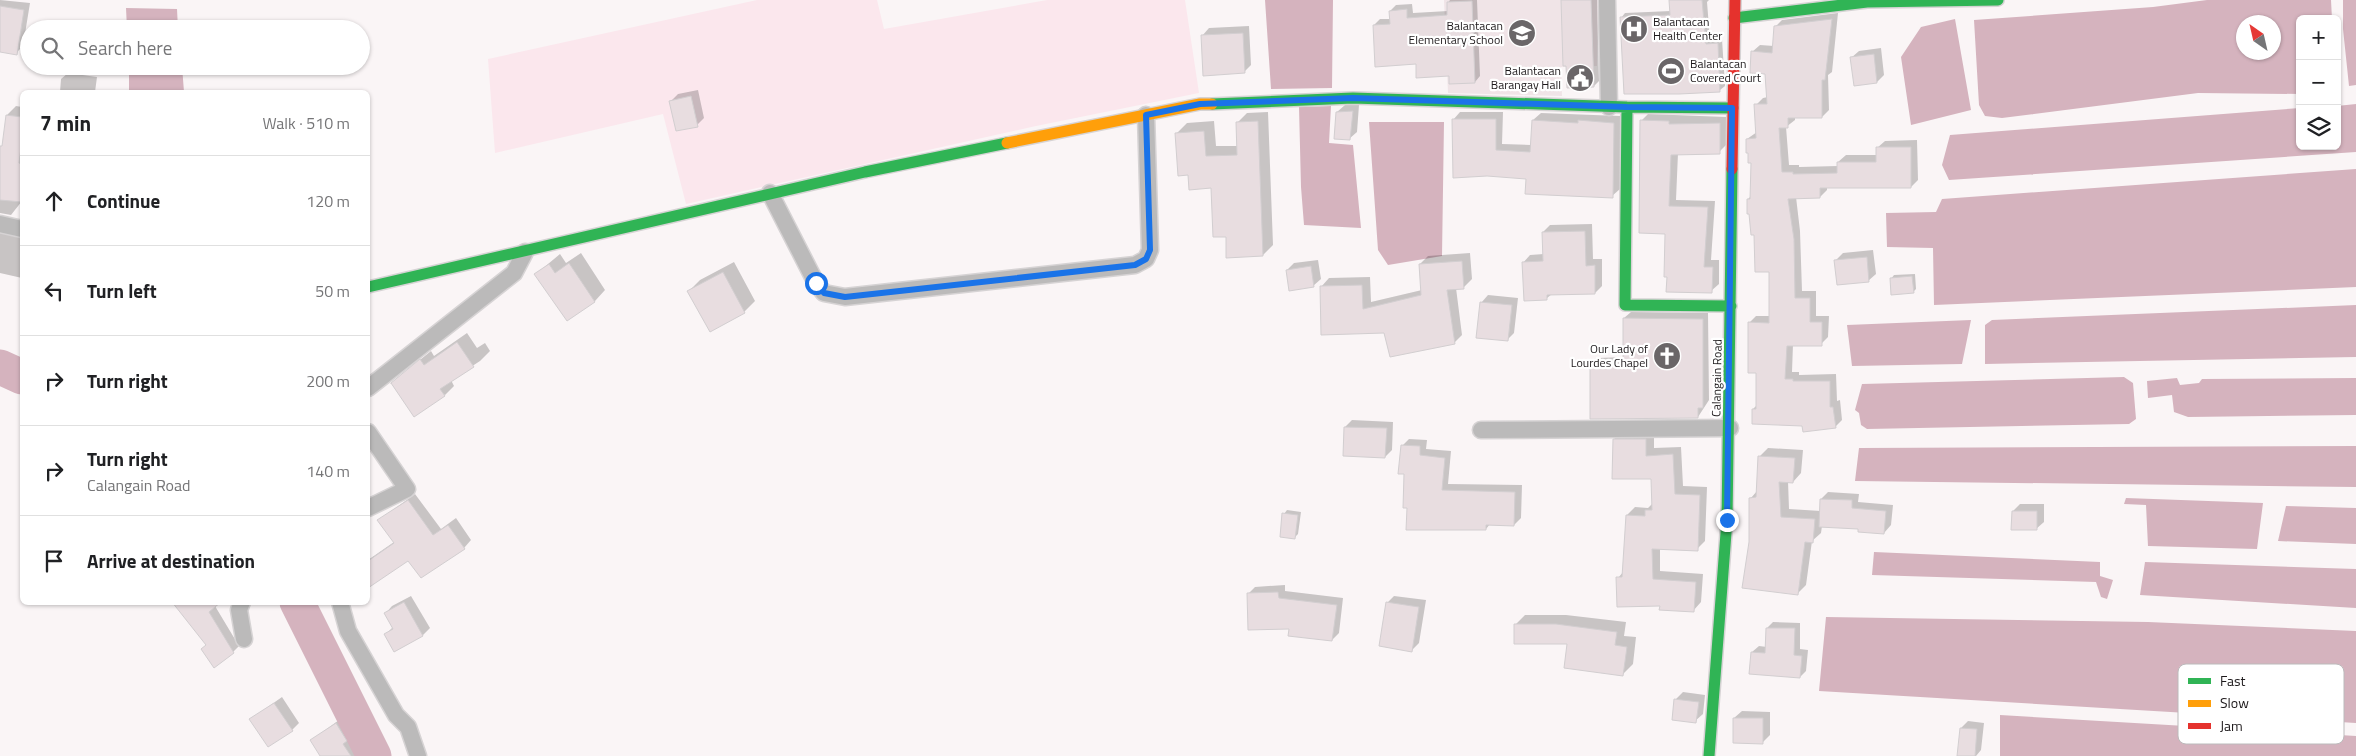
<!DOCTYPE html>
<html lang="en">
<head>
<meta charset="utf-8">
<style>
  body { margin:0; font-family:"Titillium Web",sans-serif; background:#f6f6f6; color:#202124 }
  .controls { position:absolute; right:15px; top:15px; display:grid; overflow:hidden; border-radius:8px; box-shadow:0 1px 4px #0004 }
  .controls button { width:45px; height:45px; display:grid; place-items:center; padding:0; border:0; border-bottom:1px solid #e0e0e0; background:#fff; color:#202124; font:25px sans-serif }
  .compass { position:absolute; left:2236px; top:15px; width:45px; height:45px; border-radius:50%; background:#fff; box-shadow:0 1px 4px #0004; rotate:326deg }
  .stop { position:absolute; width:15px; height:15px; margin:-11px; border:4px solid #1a73e8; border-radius:50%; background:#fff }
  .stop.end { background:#1a73e8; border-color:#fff; box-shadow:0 1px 5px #0008 }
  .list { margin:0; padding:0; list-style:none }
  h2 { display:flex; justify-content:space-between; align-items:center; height:65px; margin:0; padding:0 20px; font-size:21px }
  h2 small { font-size:16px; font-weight:400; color:#757577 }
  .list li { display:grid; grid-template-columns:32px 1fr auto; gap:15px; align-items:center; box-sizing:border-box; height:90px; padding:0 20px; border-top:1px solid #e0e0e0 }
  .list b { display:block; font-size:19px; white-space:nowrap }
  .list p { margin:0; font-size:16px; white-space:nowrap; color:#757577 }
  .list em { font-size:16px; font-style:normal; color:#757577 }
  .icon { flex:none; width:28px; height:28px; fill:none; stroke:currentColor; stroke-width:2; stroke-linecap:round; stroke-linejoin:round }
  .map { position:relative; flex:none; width:2356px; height:756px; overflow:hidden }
  .search { position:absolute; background:#fff; box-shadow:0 1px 4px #0004; left:20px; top:20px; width:350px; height:55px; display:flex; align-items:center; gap:12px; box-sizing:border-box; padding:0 18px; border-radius:28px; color:#757577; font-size:19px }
  .panel { position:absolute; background:#fff; box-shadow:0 1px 4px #0004; left:20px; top:90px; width:350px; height:515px; border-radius:8px }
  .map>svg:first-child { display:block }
</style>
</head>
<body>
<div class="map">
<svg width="2356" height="756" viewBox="0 0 2356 756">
  <rect width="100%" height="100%" fill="#faf5f6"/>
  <path fill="#f0e4e7" d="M1444 0H1598L1597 66 1561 67 1562 96 1448 93Z"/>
  <path fill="#fbe7ed" d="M757 0H877L884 29 1047 0H1185L1199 93 1036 126 686 204 663 114 495 153 488 59Z"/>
  <path fill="#d5b3be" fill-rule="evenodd" d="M1265 0H1333L1332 88 1271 89Z
    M2207 0H2331L2332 19H2300V94L2198 93 2002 118 1985 116 1979 105 1974 20 2153 7ZM2244 22H2274V52H2244Z
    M2343 0H2356V85L2349 86 2343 29Z
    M126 8 177 9 178 29H127Z
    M1955 19 1971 110 1911 125 1901 57 1921 27Z
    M129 66H182L184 92H129Z
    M2356 104V152L1949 180 1942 165 1950 135 2300 108V146H2337V106Z
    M1331 106 1329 143 1353 145 1361 228 1304 225 1301 187 1299 107Z
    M1369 122H1444L1442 256 1388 265 1378 250Z
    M2356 169V287L1934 305 1933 248 1887 247 1886 213 1936 212 1942 199Z
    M2356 305V357L1985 364V325L1992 320Z
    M1971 320 1962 364 1852 366 1847 325Z
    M2124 377 2133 383 2136 419 2129 424 1867 429 1861 425 1859 413 1855 410 1862 384Z
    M2177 378 2180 385 2199 383 2202 379 2356 378V415L2188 417 2174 412 2172 395 2148 398 2147 381Z
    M2356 446V487L1855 481 1859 448Z
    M2126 498 2263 503 2257 549 2148 546 2146 505 2124 504Z
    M2286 506 2356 508V544L2278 541Z
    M1874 552 2100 562V576L2113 580 2107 599 2101 597 2096 582 1872 575Z
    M2145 562 2356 569V608L2140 595Z
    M1826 617 2148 622 2356 631V723L1819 691Z
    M2000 715 2356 736V756H2000Z"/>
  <path fill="#0003" d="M0 0 30 3 23 46 16 53 0 51Z
    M1450 0H1477L1480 76 1475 82 1417 62 1374 25 1380 19H1391L1390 11 1396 5 1412 4 1413 13 1448 11V3Z
    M1562 0H1597L1599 81 1594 86Z
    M1670 0H1709L1707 2 1710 40 1722 39 1725 86 1720 90 1621 18 1625 13 1671 11Z
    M1838 13 1832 72 1828 75 1829 110 1822 117H1795V120L1786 127 1789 165H1799V167L1838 166V162L1846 155H1878L1877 148 1885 141 1917 140 1918 180 1911 187H1827V190L1820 197H1796L1800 231 1802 291H1816V316H1829L1828 337 1821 344H1793L1792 372H1799V375L1836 374 1837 401 1840 400 1842 420 1835 427 1803 425 1753 409 1757 405 1758 372 1749 323 1756 316H1771L1770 271 1756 233 1748 199 1751 196 1752 161 1747 139 1757 132 1756 105 1763 98 1768 97 1766 73 1752 52 1760 45 1774 46 1775 27 1782 20Z
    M1249 26 1251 65 1244 72 1202 36 1209 28Z
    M1881 48 1884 75 1877 82 1851 58 1859 51Z
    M68 73 97 77 95 92H60L61 79Z
    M698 90 704 118 697 125 671 101 678 94Z
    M1345 105H1359L1357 132 1349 139 1337 112Z
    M16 106 22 107V201L11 215 0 213V167L7 115Z
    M1268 112 1273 245 1263 255 1227 236 1212 187 1189 174 1177 133 1187 123 1214 121 1216 146H1238L1237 123 1247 113Z
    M1460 112H1503L1502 144 1531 145 1533 120 1541 113 1620 116V189L1612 196 1528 178 1453 120Z
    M1648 114 1726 117V145L1719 152 1678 153 1676 200 1715 201 1711 260H1719V284L1711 291 1666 233 1641 121Z
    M0 221 22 231V278L0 273Z
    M1592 224 1593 259H1602V286L1595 293 1552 294 1547 298 1523 263 1530 255 1544 254 1543 232 1550 225Z
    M1873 250 1876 274 1868 281 1836 260 1843 253Z
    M581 253 605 290 595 301 567 320 536 274 560 254 566 263Z
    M1470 253 1472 279 1463 288H1456L1462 335 1454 343 1385 331 1321 287 1329 278 1370 277 1371 302 1422 290 1420 264 1428 256Z
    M1318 260 1321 279 1313 286 1287 270 1294 263Z
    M734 262 755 301 744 312 689 291 700 280Z
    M1915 274 1916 289 1913 292 1891 279 1894 275Z
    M1488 295 1518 298 1514 333 1507 340 1481 303Z
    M1631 312 1708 313 1709 400 1698 417 1591 364 1598 358 1625 357 1624 318Z
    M467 333 477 348 485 343 490 351 480 361 451 380 454 386 445 395 412 382 390 384 431 351 434 356Z
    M1352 420 1393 422 1392 450 1385 457 1345 427Z
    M1622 431H1654V448L1681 447 1683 486 1707 487 1705 541 1697 549 1660 548V571L1703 574 1701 602 1693 611 1661 605 1618 578 1624 571 1627 515 1635 507 1648 508 1653 503 1652 478 1614 439Z
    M1409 439 1427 440 1426 449 1451 451 1448 484 1522 485 1521 518 1514 525 1490 524 1486 529 1408 507 1402 446Z
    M1768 448 1803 450 1801 473 1793 482 1788 481 1789 509 1821 511V499L1828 492 1859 494 1858 502 1893 505 1891 525 1884 533 1859 528 1822 526 1821 533 1812 541 1806 585 1797 594 1750 542 1751 498 1757 491 1759 457Z
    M415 494 441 529 456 518 471 540 464 548 408 559 368 586V560L394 542 379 520Z
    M2020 504H2044V522L2036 529 2013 511Z
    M1287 510 1301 512 1298 534 1295 537 1284 514Z
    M1285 585V591L1343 598 1339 633 1332 640 1290 627 1248 594 1255 587Z
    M411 596 430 628 423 635 395 651 385 635 393 627 385 614 392 606Z
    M1394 596 1426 600 1419 643 1412 650 1387 603Z
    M174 603 215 606 239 646 233 652 207 644Z
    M1525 615H1566L1626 622 1624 636 1636 637 1633 664 1623 674 1569 642 1516 624Z
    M1773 622 1800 623V649L1808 650 1806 671 1800 677 1752 652 1759 646 1767 647V628Z
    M1683 692 1705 695 1703 714 1695 721 1676 699Z
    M282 697 299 723 292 730 251 719Z
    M1742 711 1770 712V735L1762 743 1734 718Z
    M343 717 353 733 349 737 361 756H322L312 740Z
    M1968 721 1984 723 1981 750 1976 756H1958L1961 728Z"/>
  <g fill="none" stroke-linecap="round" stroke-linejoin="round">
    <path stroke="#d5b3be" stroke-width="35" d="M0 367 22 377
      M297 602 374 756"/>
  </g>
  <path fill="#e8dde0" stroke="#d2ced0" d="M1561 0H1591L1594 87 1567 88 1566 66H1563Z
    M1669 0H1702L1706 44 1718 43 1720 92 1679 94H1624L1620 17 1670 15Z
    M1472 1 1475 83 1449 84V76L1416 78V64L1375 67 1373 25 1390 24 1389 11 1407 9V18L1447 15V2Z
    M0 6 24 10 17 55 0 52Z
    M1832 19 1825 80H1822V118H1788V128H1779L1782 172H1793V174L1837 173V162H1876V147H1911V188H1820V198L1788 199 1794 239 1795 298H1810V322H1822V346H1787L1785 379H1793V381H1830V407H1833L1836 428 1803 432 1802 426 1752 424V409H1756V373H1748V322L1769 323V272H1755L1754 235H1751L1749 214H1747V199H1750L1751 163H1748V153H1746V139L1756 138 1754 104H1767L1765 74 1750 73 1751 51 1772 53 1774 26Z
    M1243 33 1245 73 1203 76 1201 35Z
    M1874 54 1877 83 1854 86 1850 57Z
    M691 96 698 127 676 131 669 101Z
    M1353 111 1350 140 1334 139 1336 112Z
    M6 115 22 117V141L19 163 22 164V202L0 200V146H2Z
    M1452 119H1496V150L1530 152 1532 120 1578 123V120L1614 123 1613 198 1525 194 1526 179 1487 176 1453 178Z
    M1640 120 1669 121V124L1720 123V154L1671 155 1669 206 1708 207 1704 267H1713L1712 293 1666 292 1667 277H1664L1665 234 1639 233Z
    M1258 121 1263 256 1226 258V237H1213L1211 188 1189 190 1188 175 1178 176 1175 133 1204 131 1206 156 1237 155 1236 122Z
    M1585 231 1586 266 1595 265V294L1547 295V300L1524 301 1522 262 1543 261 1542 232Z
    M1867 257 1869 282 1837 285 1834 260Z
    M1462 261 1464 289 1447 290 1455 344 1390 357 1384 333 1321 335 1320 286 1362 285 1363 309 1421 295 1419 264Z
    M569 263 595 302 567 321 534 274 549 264 555 273Z
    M1311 266 1314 287 1289 291 1286 270Z
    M723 272 745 313 710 332 687 291Z
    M1912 276 1914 293 1891 295 1890 278Z
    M1480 302 1512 305 1508 341 1476 338Z
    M1623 318 1703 319V408H1698V418L1590 419V363H1623Z
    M457 342 474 367 440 389 445 396 414 417 391 383 420 359 424 365Z
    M1344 427 1387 428 1385 458 1343 456Z
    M1613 439H1646V456L1673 454 1675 494 1700 495 1698 551 1652 549 1653 579 1696 582 1694 612 1659 610 1660 606 1617 607 1616 577H1622L1626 515 1645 516V510H1652L1651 479H1612Z
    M1401 445 1420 446V455L1445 458 1442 490 1515 492 1514 526 1486 525V530H1406L1407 508H1403L1404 474H1398Z
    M1758 456 1795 458 1793 483 1779 482 1781 517 1815 519 1813 543 1805 542 1798 595 1742 588 1749 542V498L1756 497Z
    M1820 499 1852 500V508L1886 511 1884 534 1858 532V529L1819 527Z
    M408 500 433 535 448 525 465 549 421 578 408 561 368 588V561L394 543 377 520Z
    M2012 511H2037V530H2011Z
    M1282 513 1298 515 1295 539 1280 537Z
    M1278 592 1279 598 1337 605 1332 641 1288 636 1289 629 1248 630 1247 593Z
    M172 602H221L209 612 234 653 214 668 201 649 206 645Z
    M404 602 423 636 394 652 384 634 393 629 384 613Z
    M1386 602 1419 607 1412 652 1379 646Z
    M1514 624H1556L1617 632 1615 645 1627 647 1623 676 1564 668 1567 644H1514Z
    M1766 628H1795L1794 655 1802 656 1800 678 1749 674 1751 652 1765 653Z
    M1674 699 1699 702 1696 723 1672 720Z
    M274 703 293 731 268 747 249 719Z
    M1733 718H1763V744L1733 743Z
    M336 723 347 741 343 744 351 756H320L310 740Z
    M1960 728 1977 729 1975 756H1957Z"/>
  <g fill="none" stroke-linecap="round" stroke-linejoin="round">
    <g stroke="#d6d3d4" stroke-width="19">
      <path id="street" d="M1607 0 1609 107
        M770 193 816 283 824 293 845 297 1135 265 1146 259 1150 250 1146 115
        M0 224 22 229
        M368 388 514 273 525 252
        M1481 430 1730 428
        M368 432 407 489 368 508
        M242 602 239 610 244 639
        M340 602 348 631 396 715 408 727 418 756"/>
    </g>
    <g stroke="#d6d3d4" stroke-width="14">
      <path id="fast" d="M1734 18 1867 2 1998 0
        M1212 104 1353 98 1627 107 1733 108
        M1627 107 1625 305 1731 306
        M368 287 865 172 1007 143
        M1709 756 1727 520 1732 169"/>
    </g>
    <g stroke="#d6d3d4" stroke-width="14">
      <path id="slow" d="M1007 143 1200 104H1212"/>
    </g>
    <g stroke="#d6d3d4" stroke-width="14">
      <path id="jam" d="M1732 169 1735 0"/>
    </g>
    <use href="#street" stroke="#bbbaba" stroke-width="16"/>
    <use href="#fast" stroke="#30b455" stroke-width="11"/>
    <use href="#slow" stroke="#ff9f0a" stroke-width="11"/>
    <use href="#jam" stroke="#e5322d" stroke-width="11"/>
  </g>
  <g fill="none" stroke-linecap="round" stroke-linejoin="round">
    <path stroke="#1a73e8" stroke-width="6" d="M816 283 824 293 845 297 1135 265 1146 259 1150 250 1146 115 1200 104 1353 98 1627 107 1732 108 1727 520"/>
  </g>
  <defs>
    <g id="hospital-disc" transform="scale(1.4375)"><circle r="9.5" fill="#6a6668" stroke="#fff"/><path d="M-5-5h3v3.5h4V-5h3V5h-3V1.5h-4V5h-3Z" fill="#fff"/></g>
    <g id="school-disc" transform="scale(1.4375)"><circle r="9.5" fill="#6a6668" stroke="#fff"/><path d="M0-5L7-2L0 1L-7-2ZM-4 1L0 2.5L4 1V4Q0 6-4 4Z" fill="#fff"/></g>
    <g id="stadium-disc" transform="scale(1.4375)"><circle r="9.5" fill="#6a6668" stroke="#fff"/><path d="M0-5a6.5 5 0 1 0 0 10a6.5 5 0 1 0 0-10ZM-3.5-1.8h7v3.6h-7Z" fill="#fff"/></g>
    <g id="civic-disc" transform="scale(1.4375)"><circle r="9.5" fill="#6a6668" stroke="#fff"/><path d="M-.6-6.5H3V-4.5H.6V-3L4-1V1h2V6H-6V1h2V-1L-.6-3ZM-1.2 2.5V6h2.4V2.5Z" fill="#fff"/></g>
    <g id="church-disc" transform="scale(1.4375)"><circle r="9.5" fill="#6a6668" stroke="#fff"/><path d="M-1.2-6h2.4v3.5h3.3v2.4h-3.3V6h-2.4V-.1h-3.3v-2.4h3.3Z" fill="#fff"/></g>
  </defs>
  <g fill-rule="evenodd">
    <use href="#hospital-disc" x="1634" y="29"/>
    <use href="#school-disc" x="1522" y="33"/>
    <use href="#stadium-disc" x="1671" y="71"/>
    <use href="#civic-disc" x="1580" y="78"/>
    <use href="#church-disc" x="1667" y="356"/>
  </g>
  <g text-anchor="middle" stroke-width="4.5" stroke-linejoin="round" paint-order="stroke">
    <g font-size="12" fill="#1d191b" stroke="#fff" text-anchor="end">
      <text x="1653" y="26" text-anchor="start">Balantacan<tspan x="1653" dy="14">Health Center</tspan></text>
      <text x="1503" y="30">Balantacan<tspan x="1503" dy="14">Elementary School</tspan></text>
      <text x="1690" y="68" text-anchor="start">Balantacan<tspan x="1690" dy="14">Covered Court</tspan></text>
      <text x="1561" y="75">Balantacan<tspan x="1561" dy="14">Barangay Hall</tspan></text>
      <text x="1648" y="353">Our Lady of<tspan x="1648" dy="14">Lourdes Chapel</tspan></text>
    </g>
    <g font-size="12" fill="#1d191b" stroke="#fff">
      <text transform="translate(1717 378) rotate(-89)" y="4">Calangain Road</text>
    </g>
  </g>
  <rect x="2178" y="664" width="166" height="80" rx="8" fill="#fff" stroke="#bbbabb" stroke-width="1"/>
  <rect x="2188" y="678" width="23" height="6" fill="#30b455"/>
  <rect x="2188" y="700" width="23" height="7" fill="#ff9f0a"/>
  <rect x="2188" y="723" width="23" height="6" fill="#e5322d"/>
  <g font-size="14" fill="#1d191b">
    <text x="2220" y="686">Fast</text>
    <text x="2220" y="708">Slow</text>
    <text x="2220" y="731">Jam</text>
  </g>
</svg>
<div class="controls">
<button>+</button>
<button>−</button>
<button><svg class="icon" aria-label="layers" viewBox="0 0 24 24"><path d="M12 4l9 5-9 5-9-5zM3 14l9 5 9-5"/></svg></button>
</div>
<svg class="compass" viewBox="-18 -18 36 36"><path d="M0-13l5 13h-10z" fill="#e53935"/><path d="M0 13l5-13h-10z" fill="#757577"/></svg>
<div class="stop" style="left:816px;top:283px"></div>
<div class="stop end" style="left:1727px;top:520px"></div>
<div class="search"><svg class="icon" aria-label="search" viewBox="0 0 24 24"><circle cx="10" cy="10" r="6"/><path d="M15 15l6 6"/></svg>Search here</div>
<section class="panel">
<h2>7 min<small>Walk · 510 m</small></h2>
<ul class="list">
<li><svg class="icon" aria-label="ahead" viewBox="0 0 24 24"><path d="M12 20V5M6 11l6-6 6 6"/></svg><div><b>Continue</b></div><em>120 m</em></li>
<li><svg class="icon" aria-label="left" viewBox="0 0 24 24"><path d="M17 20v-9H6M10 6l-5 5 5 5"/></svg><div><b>Turn left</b></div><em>50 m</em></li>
<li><svg class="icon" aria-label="right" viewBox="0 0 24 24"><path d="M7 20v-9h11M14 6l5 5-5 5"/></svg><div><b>Turn right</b></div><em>200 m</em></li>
<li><svg class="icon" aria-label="right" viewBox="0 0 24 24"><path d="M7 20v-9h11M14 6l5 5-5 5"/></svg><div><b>Turn right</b><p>Calangain Road</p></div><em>140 m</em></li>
<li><svg class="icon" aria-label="arrive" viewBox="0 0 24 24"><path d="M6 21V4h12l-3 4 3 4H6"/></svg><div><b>Arrive at destination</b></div></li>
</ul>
</section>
</div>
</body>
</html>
